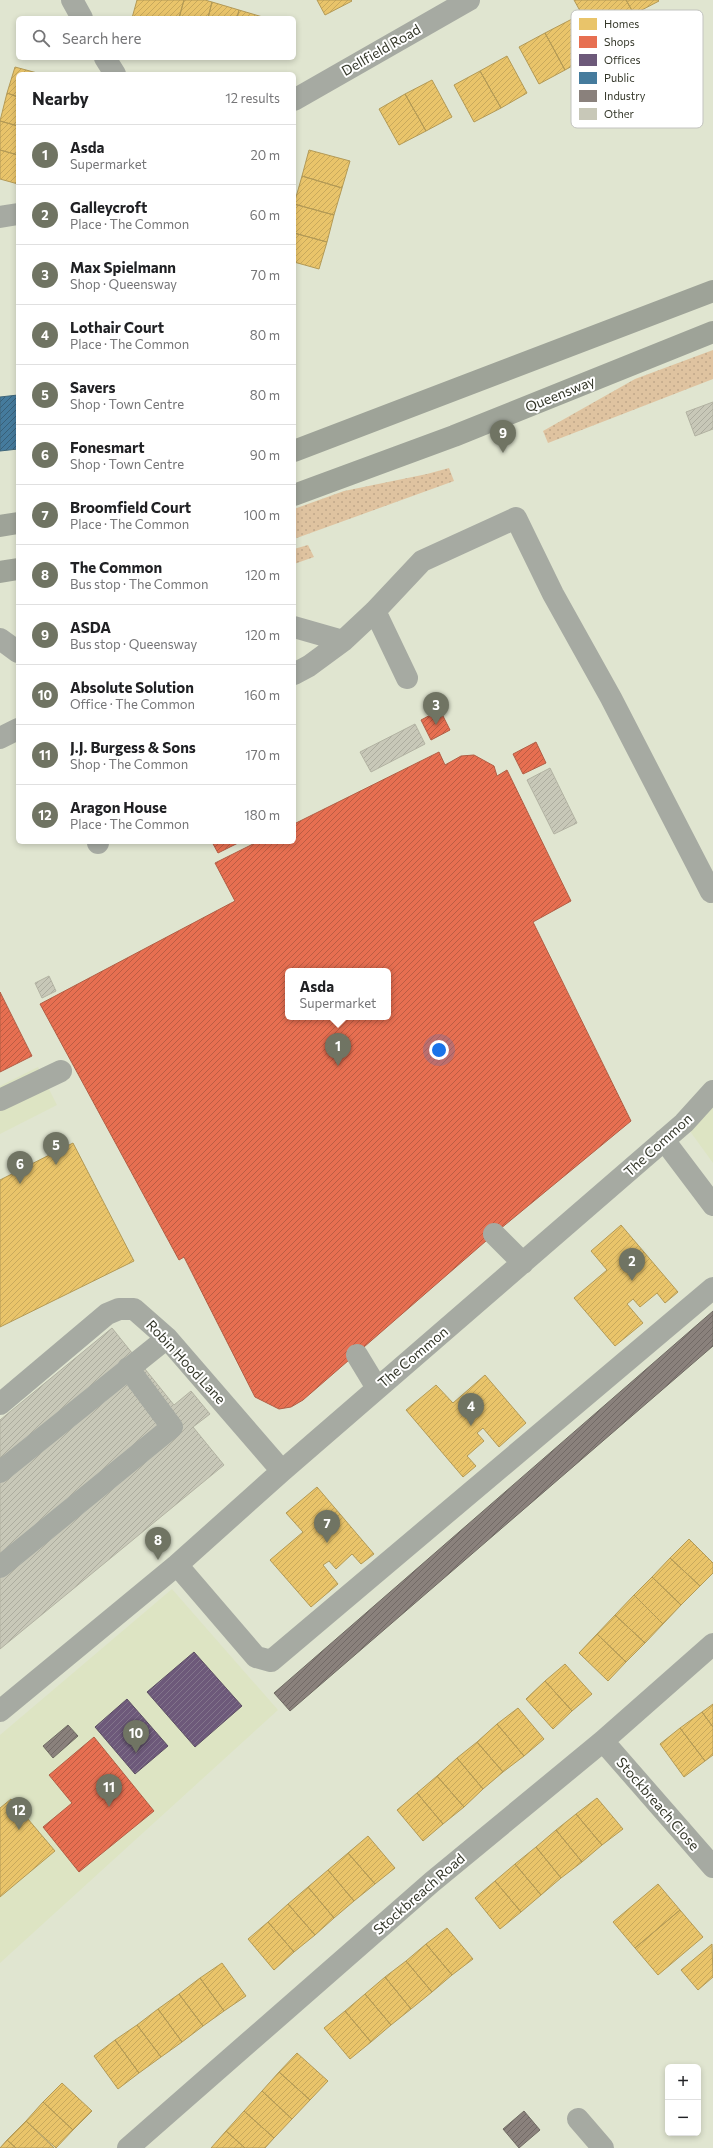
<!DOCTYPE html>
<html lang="en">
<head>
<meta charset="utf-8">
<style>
  body { margin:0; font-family:Commissioner,sans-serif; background:#f2f2f2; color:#202124 }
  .controls { position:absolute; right:12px; bottom:12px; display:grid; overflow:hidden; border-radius:6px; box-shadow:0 2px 6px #0003 }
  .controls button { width:36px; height:36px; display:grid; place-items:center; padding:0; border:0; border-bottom:1px solid #e0e0e0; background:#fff; color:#202124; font:20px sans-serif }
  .you { position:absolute; left:439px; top:1050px; width:14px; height:14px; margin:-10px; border:3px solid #fff; border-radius:50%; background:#1a73e8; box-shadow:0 0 0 6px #1a73e833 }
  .badge { display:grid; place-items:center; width:26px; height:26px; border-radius:50%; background:#707463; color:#fff; font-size:13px; font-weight:700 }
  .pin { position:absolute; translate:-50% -33px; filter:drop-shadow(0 1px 2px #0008) }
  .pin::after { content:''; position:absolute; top:21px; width:14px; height:12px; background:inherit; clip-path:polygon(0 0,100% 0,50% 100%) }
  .popup { position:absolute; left:285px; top:968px; width:106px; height:52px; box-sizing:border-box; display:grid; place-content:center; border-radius:6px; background:#fff; filter:drop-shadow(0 1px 3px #0005); font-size:13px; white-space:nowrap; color:#757577 }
  .popup b { font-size:15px; color:#202124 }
  .popup::after { content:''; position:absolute; left:50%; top:100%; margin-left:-8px; border:8px solid transparent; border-top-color:#fff }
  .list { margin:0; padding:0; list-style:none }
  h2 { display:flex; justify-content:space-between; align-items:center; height:52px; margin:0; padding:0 16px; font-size:17px }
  h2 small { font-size:13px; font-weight:400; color:#757577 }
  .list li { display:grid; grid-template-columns:26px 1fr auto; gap:12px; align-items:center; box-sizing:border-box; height:60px; padding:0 16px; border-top:1px solid #e0e0e0 }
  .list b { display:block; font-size:15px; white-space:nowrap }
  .list p { margin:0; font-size:13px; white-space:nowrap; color:#757577 }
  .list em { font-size:13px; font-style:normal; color:#757577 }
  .icon { flex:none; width:22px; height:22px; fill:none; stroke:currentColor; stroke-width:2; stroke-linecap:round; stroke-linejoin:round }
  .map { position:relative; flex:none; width:713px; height:2148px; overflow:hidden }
  .search { position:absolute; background:#fff; box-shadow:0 2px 6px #0003; left:16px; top:16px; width:280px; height:44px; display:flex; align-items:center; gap:10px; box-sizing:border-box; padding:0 14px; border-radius:6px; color:#757577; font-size:15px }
  .panel { position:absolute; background:#fff; box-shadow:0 2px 6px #0003; left:16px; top:72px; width:280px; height:772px; border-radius:6px }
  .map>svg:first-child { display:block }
</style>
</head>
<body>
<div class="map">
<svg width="713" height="2148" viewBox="0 0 713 2148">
  <defs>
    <pattern id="grass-dots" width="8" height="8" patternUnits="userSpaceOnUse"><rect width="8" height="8" fill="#dfc3a0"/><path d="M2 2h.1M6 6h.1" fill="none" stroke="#c0a88a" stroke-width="1.8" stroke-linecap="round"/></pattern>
    <pattern id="homes-hatch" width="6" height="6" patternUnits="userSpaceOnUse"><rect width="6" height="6" fill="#e9c46a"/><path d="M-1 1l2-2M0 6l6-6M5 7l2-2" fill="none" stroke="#c8a95c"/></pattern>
    <pattern id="shops-hatch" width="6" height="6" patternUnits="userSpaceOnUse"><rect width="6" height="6" fill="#e76f51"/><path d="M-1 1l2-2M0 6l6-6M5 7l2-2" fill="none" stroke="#bc5c43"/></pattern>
    <pattern id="offices-hatch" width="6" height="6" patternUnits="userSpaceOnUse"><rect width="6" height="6" fill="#6d597a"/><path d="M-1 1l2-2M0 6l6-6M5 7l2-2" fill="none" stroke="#82748b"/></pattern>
    <pattern id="public-hatch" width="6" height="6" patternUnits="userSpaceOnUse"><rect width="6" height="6" fill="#457b9d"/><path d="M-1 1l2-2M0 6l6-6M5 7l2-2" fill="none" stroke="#386079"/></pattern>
    <pattern id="industry-hatch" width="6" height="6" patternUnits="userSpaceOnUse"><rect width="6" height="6" fill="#8a817c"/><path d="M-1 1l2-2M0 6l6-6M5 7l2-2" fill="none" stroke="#726a66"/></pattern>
    <pattern id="building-hatch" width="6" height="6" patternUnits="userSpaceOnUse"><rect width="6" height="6" fill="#c8c8b8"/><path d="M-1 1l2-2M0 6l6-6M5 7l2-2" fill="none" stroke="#acac9e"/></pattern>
  </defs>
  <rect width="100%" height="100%" fill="#e0e5d0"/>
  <path fill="#dde4c3" d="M38 1067 57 1105 0 1134V1086Z
    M713 1091V1163L684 1123Z
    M172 1589 278 1710 0 1963V1735Z"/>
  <path fill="url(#grass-dots)" d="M713 350V379L548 443 543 431 635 379Z
    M449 468 454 481 294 539V509L344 491 427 474Z
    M308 545 314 557 294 564V549Z"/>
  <path fill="url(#homes-hatch)" stroke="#b39a56" d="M137 0H184L179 18H132Z
    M184 0H205L212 2 208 18H179Z
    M317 0H351L352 1 325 15Z
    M574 0H626L634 14 594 36Z
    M626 0H658L659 1 634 14Z
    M212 2 239 10 237 18H208Z
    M239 10 266 18H237Z
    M572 19 592 55 565 70 545 33Z
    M545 33 565 70 539 84 519 47Z
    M507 56 527 93 501 108 480 71Z
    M15 67 41 74H18V97L7 93Z
    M480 71 501 108 474 122 454 85Z
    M432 80 452 117 426 131 405 94Z
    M7 93 18 97V126L0 121Z
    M405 94 426 131 399 145 379 109Z
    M0 121 18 126V155L0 150Z
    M0 150 18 155V184L0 179Z
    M309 150 350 161 342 188 302 176Z
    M302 176 342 188 334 215 294 204Z
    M294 204 334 215 327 242 294 233Z
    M294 233 327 242 319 269 294 262Z
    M73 1143 134 1261 0 1327V1180Z
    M621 1225 678 1292 665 1303 657 1293 640 1307 633 1299 627 1304 643 1323 615 1346 574 1298 607 1270 591 1251Z
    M485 1375 526 1423 499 1447 483 1428 477 1433 484 1441 467 1456 476 1466 463 1477 406 1410 436 1385 453 1403Z
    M317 1487 374 1554 361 1564 352 1554 336 1569 329 1561 323 1565 338 1584 311 1607 270 1560 303 1532 286 1513Z
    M689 1539 713 1563V1573L700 1586 670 1558Z
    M670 1558 700 1586 681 1605 652 1577Z
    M652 1577 681 1605 663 1624 634 1595Z
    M634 1595 663 1624 645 1643 615 1615Z
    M615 1615 645 1643 626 1662 597 1634Z
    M597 1634 626 1662 608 1681 579 1653Z
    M565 1664 592 1694 572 1711 545 1681Z
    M545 1681 572 1711 553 1729 526 1699Z
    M713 1704V1727L702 1712Z
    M518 1708 544 1739 524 1756 497 1724Z
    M702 1712 713 1727V1755L705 1761 680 1728Z
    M497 1724 524 1756 503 1772 477 1742Z
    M680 1728 705 1761 684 1777 660 1744Z
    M477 1742 503 1772 483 1789 457 1758Z
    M457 1758 483 1789 464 1807 437 1776Z
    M437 1776 464 1807 443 1824 417 1793Z
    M417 1793 443 1824 423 1841 397 1810Z
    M597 1798 623 1829 602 1845 576 1814Z
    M11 1799 55 1851 0 1897V1808Z
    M576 1814 602 1845 582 1862 556 1830Z
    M556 1830 582 1862 561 1878 536 1847Z
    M368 1836 395 1868 375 1884 348 1853Z
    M536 1847 561 1878 541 1895 515 1864Z
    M348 1853 375 1884 354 1901 328 1870Z
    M515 1864 541 1895 521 1912 495 1881Z
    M328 1870 354 1901 334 1918 308 1887Z
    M495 1881 521 1912 500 1929 475 1898Z
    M658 1884 680 1910 635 1948 613 1922Z
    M308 1887 334 1918 315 1935 288 1904Z
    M288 1904 315 1935 294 1952 268 1922Z
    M680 1910 703 1937 658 1975 635 1948Z
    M268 1922 294 1952 274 1970 248 1939Z
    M447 1928 473 1959 452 1975 426 1944Z
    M426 1944 452 1975 432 1992 406 1961Z
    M712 1944 713 1977 698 1990 681 1970Z
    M406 1961 432 1992 411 2009 385 1977Z
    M222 1963 246 1996 224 2011 200 1978Z
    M385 1977 411 2009 391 2025 365 1994Z
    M200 1978 224 2011 203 2026 179 1994Z
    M179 1994 203 2026 182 2042 158 2009Z
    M365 1994 391 2025 371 2042 345 2011Z
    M158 2009 182 2042 161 2057 137 2025Z
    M345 2011 371 2042 350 2059 324 2028Z
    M137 2025 161 2057 139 2073 115 2040Z
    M115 2040 139 2073 118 2089 94 2056Z
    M297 2053 328 2081 310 2100 279 2072Z
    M279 2072 310 2100 292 2119 262 2091Z
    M62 2083 92 2111 73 2130 43 2102Z
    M262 2091 292 2119 274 2138 244 2111Z
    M43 2102 73 2130 56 2148 26 2121Z
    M244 2111 274 2138 265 2148H245L226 2131Z
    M26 2121 54 2148H16L7 2140Z
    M226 2131 245 2148H211Z
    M7 2140 16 2148H0Z"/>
  <path fill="url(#shops-hatch)" stroke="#b15e45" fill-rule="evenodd" d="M440 710 450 730 431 740 421 720Z
    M536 742 546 763 523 774 513 754Z
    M439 752 445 765 461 756 474 755 494 766 497 776 507 770 571 901 533 922 631 1121 494 1234 303 1400 291 1407 279 1409 255 1397 184 1257 179 1260 40 1004 235 901 215 863 257 842H294V824ZM288 971H388V1017H288Z
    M212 842H240L218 853Z
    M0 992 32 1056 0 1072Z
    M94 1737 154 1811 79 1872 43 1827 72 1803 49 1775Z"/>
  <path fill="url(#offices-hatch)" stroke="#5c4f62" d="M194 1652 242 1706 195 1747 147 1692Z
    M127 1699 168 1746 135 1774 95 1727Z"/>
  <path fill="url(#public-hatch)" stroke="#40677a" d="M18 395V449L0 451V397Z"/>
  <path fill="url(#industry-hatch)" stroke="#706b63" d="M713 1311V1346L290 1711 274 1693Z
    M68 1725 78 1736 53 1758 43 1746Z
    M524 2111 540 2130 519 2148 503 2129Z"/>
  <path fill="url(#building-hatch)" stroke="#b2b2a2" d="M713 402V429L695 436 686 412Z
    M415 724 425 744 371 772 360 752Z
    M550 768 577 823 554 834 527 780Z
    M49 976 56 991 42 998 35 983Z
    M112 1328 174 1405 191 1391 210 1414 193 1427 224 1465 0 1649V1420Z"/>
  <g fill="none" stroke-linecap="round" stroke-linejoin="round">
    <path stroke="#a6aaa2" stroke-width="22" d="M72 0 82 18
      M105 58 115 74
      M294 100 469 0
      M0 217 18 214
      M375 611 407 678
      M294 627 343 641
      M0 639 18 652
      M294 674 309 666 343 641 375 611 422 561 516 518 553 594 611 698 711 892 713 891
      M0 738 18 729
      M98 842V843
      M0 1100 61 1071
      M664 1140 713 1205
      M494 1234 523 1263
      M357 1355 377 1388
      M0 1404 107 1314 119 1309H134L167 1338 282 1471
      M0 1472 167 1338
      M177 1565 256 1657 271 1661 713 1288
      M0 1567 172 1427 128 1368
      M0 1711 177 1565 282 1471 684 1123 713 1091
      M603 1741 713 1867
      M578 2119 603 2148
      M128 2148 432 1882 603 1741 713 1644"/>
    <path stroke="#9ea398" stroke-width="22" d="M294 451 713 291
      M294 495 454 436 713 332
      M0 526 18 523
      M0 572 18 569"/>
  </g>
  <g text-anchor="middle" stroke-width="4" stroke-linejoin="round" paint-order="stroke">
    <g font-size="14" fill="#343729" stroke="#fff">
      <text transform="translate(381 50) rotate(-30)" y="5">Dellfield Road</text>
      <text transform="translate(560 394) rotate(-22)" y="5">Queensway</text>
      <text transform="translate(658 1145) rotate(-42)" y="5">The Common</text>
      <text transform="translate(413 1357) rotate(-40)" y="5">The Common</text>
      <text transform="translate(186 1362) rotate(47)" y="5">Robin Hood Lane</text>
      <text transform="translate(658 1804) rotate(49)" y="5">Stockbreach Close</text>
      <text transform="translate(419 1894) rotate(-41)" y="5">Stockbreach Road</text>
    </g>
  </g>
  <rect x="571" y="10" width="132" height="118" rx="6" fill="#fff" stroke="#c2c3bf" stroke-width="1"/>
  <rect x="579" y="18" width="18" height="12" fill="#e9c46a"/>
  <rect x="579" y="36" width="18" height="12" fill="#e76f51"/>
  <rect x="579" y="54" width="18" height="12" fill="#6d597a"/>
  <rect x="579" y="72" width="18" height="12" fill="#457b9d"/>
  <rect x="579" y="90" width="18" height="12" fill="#8a817c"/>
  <rect x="579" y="108" width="18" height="12" fill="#c8c8b8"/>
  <g font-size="11" fill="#343729">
    <text x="604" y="28">Homes</text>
    <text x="604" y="46">Shops</text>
    <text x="604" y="64">Offices</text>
    <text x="604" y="82">Public</text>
    <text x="604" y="100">Industry</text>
    <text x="604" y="118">Other</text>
  </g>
</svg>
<div class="controls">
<button>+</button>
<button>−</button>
</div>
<div class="you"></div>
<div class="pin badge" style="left:338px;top:1066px">1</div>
<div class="popup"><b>Asda</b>Supermarket</div>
<div class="pin badge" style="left:632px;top:1281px">2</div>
<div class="pin badge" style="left:436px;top:725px">3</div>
<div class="pin badge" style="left:471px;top:1426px">4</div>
<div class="pin badge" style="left:56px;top:1165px">5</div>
<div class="pin badge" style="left:20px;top:1184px">6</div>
<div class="pin badge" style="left:327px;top:1543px">7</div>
<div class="pin badge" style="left:158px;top:1560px">8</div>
<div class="pin badge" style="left:503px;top:453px">9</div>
<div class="pin badge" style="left:136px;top:1753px">10</div>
<div class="pin badge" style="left:109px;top:1807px">11</div>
<div class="pin badge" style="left:19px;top:1830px">12</div>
<div class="search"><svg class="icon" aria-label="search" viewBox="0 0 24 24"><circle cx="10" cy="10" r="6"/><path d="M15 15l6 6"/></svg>Search here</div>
<section class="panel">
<h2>Nearby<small>12 results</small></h2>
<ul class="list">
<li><span class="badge">1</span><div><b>Asda</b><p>Supermarket</p></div><em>20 m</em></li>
<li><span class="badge">2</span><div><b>Galleycroft</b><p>Place · The Common</p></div><em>60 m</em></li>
<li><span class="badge">3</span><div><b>Max Spielmann</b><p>Shop · Queensway</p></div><em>70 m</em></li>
<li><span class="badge">4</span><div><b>Lothair Court</b><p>Place · The Common</p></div><em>80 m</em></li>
<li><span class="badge">5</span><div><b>Savers</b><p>Shop · Town Centre</p></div><em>80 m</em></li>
<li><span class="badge">6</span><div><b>Fonesmart</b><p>Shop · Town Centre</p></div><em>90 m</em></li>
<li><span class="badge">7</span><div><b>Broomfield Court</b><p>Place · The Common</p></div><em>100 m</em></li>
<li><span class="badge">8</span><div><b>The Common</b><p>Bus stop · The Common</p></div><em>120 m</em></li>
<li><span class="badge">9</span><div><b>ASDA</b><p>Bus stop · Queensway</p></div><em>120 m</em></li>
<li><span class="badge">10</span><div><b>Absolute Solution</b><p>Office · The Common</p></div><em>160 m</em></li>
<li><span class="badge">11</span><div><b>J.J. Burgess &amp; Sons</b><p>Shop · The Common</p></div><em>170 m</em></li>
<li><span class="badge">12</span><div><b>Aragon House</b><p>Place · The Common</p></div><em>180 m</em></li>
</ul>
</section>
</div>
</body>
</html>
